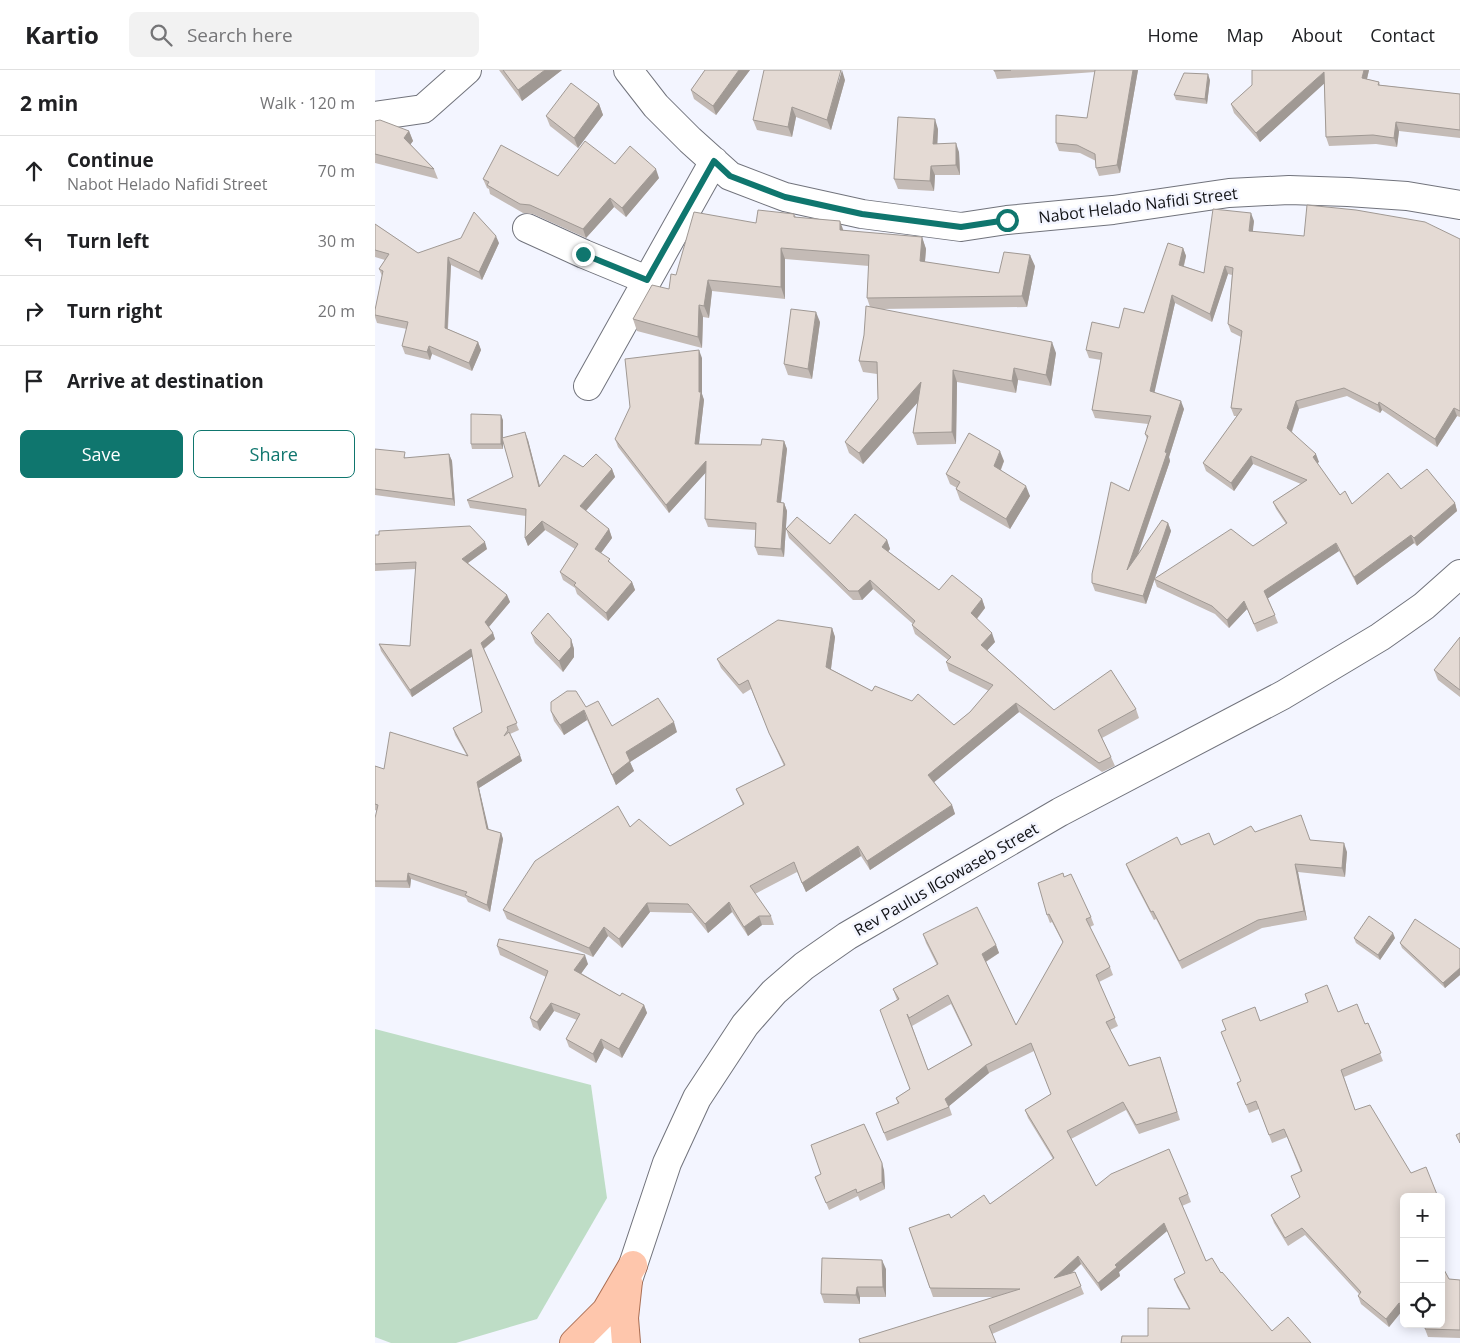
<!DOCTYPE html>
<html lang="en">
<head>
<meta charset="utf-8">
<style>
  body { margin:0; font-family:"Open Sans",sans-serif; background:#f2f2f2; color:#202124 }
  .controls { position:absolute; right:15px; bottom:15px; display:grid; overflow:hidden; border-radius:8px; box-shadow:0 2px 12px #0003 }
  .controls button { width:45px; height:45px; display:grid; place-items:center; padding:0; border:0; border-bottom:1px solid #e0e0e0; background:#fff; color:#202124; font:25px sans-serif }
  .stop { position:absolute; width:15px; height:15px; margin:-11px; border:4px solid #0f766e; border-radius:50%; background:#fff }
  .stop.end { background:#0f766e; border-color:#fff; box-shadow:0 1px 5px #0008 }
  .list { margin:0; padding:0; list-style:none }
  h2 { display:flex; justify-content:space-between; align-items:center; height:65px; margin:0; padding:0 20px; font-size:21px }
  h2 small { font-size:16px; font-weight:400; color:#757577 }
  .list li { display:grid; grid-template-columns:32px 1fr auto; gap:15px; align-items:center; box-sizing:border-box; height:70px; padding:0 20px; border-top:1px solid #e0e0e0 }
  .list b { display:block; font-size:19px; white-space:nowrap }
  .list p { margin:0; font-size:16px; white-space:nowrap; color:#757577 }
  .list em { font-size:16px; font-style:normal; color:#757577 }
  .actions { display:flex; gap:10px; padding:15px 20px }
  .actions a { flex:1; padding:11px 0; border:1px solid #0f766e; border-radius:8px; text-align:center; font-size:18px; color:#0f766e }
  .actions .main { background:#0f766e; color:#fff }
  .icon { flex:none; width:28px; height:28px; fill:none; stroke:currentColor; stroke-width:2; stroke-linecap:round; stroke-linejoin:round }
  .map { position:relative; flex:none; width:1085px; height:1273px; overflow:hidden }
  header { display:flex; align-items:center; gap:30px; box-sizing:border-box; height:70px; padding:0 25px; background:#fff; border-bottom:1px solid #e0e0e0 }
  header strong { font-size:24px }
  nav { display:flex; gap:28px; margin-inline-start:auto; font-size:18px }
  .search { width:350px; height:45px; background:#f2f2f2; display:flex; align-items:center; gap:12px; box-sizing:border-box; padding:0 18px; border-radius:8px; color:#757577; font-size:19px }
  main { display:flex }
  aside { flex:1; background:#fff }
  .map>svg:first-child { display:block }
</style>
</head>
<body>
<header>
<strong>Kartio</strong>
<div class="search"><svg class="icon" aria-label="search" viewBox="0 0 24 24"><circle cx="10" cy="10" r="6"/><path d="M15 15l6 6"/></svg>Search here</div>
<nav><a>Home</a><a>Map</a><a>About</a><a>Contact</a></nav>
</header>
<main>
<aside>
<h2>2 min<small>Walk · 120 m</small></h2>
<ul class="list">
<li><svg class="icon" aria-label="ahead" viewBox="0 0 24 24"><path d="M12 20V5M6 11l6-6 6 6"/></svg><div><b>Continue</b><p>Nabot Helado Nafidi Street</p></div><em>70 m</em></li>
<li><svg class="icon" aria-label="left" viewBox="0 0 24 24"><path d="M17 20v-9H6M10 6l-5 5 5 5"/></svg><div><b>Turn left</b></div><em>30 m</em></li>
<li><svg class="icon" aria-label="right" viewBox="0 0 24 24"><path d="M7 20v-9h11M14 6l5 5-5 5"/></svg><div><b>Turn right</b></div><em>20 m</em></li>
<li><svg class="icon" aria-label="arrive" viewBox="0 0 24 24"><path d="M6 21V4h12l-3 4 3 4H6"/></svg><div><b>Arrive at destination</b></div></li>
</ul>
<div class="actions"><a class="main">Save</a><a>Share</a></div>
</aside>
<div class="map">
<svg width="1085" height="1273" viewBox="0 0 1085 1273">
  <rect width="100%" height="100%" fill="#f3f5ff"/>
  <path fill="#beddc6" d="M0 959 216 1015 232 1128 162 1249 81 1273H16L0 1267Z"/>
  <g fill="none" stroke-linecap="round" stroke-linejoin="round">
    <g stroke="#71737c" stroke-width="30">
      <path id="minor" d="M253 0 281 36 315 70 355 106 410 127 487 144 586 157 632 150 738 140 854 123 914 120 973 122 1032 126 1085 135
        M0 46 48 39 92 0
        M152 158 209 184 272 210
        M213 316 339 91
        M232 1273 292 1093 322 1028 370 955 399 922 429 896 472 866 685 742 908 625 1005 567 1049 536 1085 504"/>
    </g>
    <g stroke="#aa6e53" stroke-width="30">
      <path id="major" d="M199 1273 231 1241 258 1195
        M251 1273 249 1248 253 1211"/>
    </g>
    <use href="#minor" stroke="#fff" stroke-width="28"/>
    <use href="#major" stroke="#fec6ac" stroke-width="28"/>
  </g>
  <path fill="#c4bbb6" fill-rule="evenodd" d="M124 0H187L147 31Z
    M330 0H375L341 45 319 29 316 20Z
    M619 0H763L745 103 724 106 721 98V91L705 83 684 81 681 73 712 48 720 2 622 9Z
    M994 0 992 9 1004 12 1005 15 1085 24V68L1024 61 1022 77 1001 74 954 76 951 67 949 13 885 72 859 43 856 34 877 15Z
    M470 10 456 60 421 47 417 67 382 60 378 50Z
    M835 10 832 34 801 30 799 25Z
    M224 34 228 45 203 78 175 56 171 46Z
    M0 51 34 61 38 71 35 74 59 99 63 109 0 93Z
    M563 59 562 74 584 82 585 105H560L559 121 523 119 519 109Z
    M240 94 284 108 251 147 239 137 211 168 158 144 148 143 115 124 114 119 112 118 108 109 183 106Z
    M419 144 421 147 469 161 547 167 551 179 550 192 624 203 660 196 652 237 506 239 681 283 676 316 643 310 641 323 582 312 581 374 542 375 538 363 543 332 488 394 474 383 470 372 503 329 502 304 488 302 484 291 495 237 492 228 494 196 410 189V229L337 221 334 248 328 247 327 278 262 261 258 249 294 219 301 205 381 153Z
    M879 151 877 162 929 166 1085 169V347L1082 346 1062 377 1007 340 1005 343 972 326 924 339 917 362 944 392 942 393 965 425 977 434 1026 419 1080 433 1082 441 1042 476 1039 473 982 515 964 481 893 528 903 553 882 562 872 539 854 558 840 544 782 517 779 509 878 476 911 454 901 439 898 432 926 414 878 394 859 421 831 401 828 393 862 346H859L856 338 866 267 856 262 853 254 857 205 853 204 837 252 800 233 779 322 809 339 794 387 795 391 763 485 793 453 796 461 771 534 720 521 717 513 754 421 772 369 770 364 773 354 720 348 717 340 726 290 714 288 711 280 744 258 769 243 808 178 811 186 809 196 829 203Z
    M0 154 43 183 124 173 107 210 76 195 73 259 103 272 106 280 97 301 57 284 55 290 30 284 27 276 32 259 2 253 0 247V240L7 206 4 199 10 190 0 187Z
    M445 252 437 309 413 305 409 294Z
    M327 288V324L329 330 324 374 386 375 409 371 412 379 406 433H409L412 441 409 487 383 485 380 477 381 460 333 457 330 449 331 402 294 443 243 377 240 369Z
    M128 350V368L153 370 165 416 208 397 237 399 240 407 211 441 234 459 237 468 226 483 237 494 257 512 260 520 233 551 202 524 200 518 188 510 185 502 200 479 170 460 153 476 150 468 151 446 95 438 92 430 138 407 128 371V379H97L96 374Z
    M0 379 32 388 74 384 77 391 80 436 0 425Z
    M629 391 626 400 655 426 635 459 585 430 581 419 582 418 575 414 571 404Z
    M411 459 455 474 512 470 515 479 513 481 564 520 607 529 610 538 602 549 620 572 612 580 679 640 761 639 764 648 727 668 736 687 740 696 727 702 644 642 559 712 577 735 580 744 495 800 486 786 431 822 422 802 380 824 396 846 399 855H387L373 866 357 842 333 863 317 843 275 842 247 878 233 866 218 887 132 849 128 840 255 757 295 776 368 735 361 719 409 696 398 672 376 619 368 624 346 598 342 589 457 558 460 567 456 599 497 621 579 655 595 642 614 621 574 601 571 592 573 590 540 564 537 555 538 554 498 519 487 530H478L414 468Z
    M0 465 112 479 93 493 132 525 135 532 114 557 118 563 120 569 109 579 144 660 135 664 147 691 104 718 113 759 126 763 128 769 115 842 93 832 91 828 36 809 35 818 0 817V748L2 741 0 740V696L9 699 92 686 80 665 78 658 107 642 97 586 37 627 6 581 4 574 35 576 41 499 0 501Z
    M156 563 196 569 199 579V587L188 602 160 573Z
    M1085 567V627L1063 610 1059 600Z
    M211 637 237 656 302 662 255 692 259 701 241 715 212 650 189 665 179 651 176 641Z
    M880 762 935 770 972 782 970 807 923 802 932 850 887 858 807 899 781 849 779 850 754 802 751 794 806 775H839Z
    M689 807 716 847 719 855 715 857 735 897 738 905 724 912 743 956 735 960 754 996 785 987 805 1050 764 1064 751 1040 696 1069 721 1116 813 1124 816 1132 807 1136 831 1191 846 1203 897 1261 936 1273 773 1266 814 1239 802 1217 799 1209 810 1203 792 1161 744 1202 745 1206 726 1221 706 1194 697 1203 700 1202 709 1224 617 1264 485 1273 619 1227H558L534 1158 576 1148 615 1134 678 1089 653 1048 650 1040 676 1024 659 981 614 1003 574 1036 577 1045 512 1071 501 1043 523 1034 521 1028 535 1019 522 930 518 919 562 895 551 873 548 864 621 875 624 883 611 892 641 955 688 873 677 852 675 853 672 845ZM576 934 596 975 553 1000 536 953 537 956Z
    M979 868H1020L1005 890 981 873Z
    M1025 873 1085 879V905L1070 918 1027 878Z
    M122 876 213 894 206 903 245 926 269 935 272 943 247 988 229 978 221 993 194 977 191 969 202 950 179 941 165 961 158 957 155 948 171 907 125 885Z
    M963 942 990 954 993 953 1008 991 969 1007 980 1040 1029 1127V1242L1027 1241 1014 1257 986 1234 983 1226 984 1224 930 1165 913 1176 899 1153 896 1145 925 1127 916 1106 926 1102 912 1067 897 1073 884 1039 874 1043 862 1013 866 1011 885 951Z
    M509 1100 510 1119 485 1131 483 1126 454 1140 440 1107Z
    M1066 1158 1070 1169 1066 1171Z
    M511 1199V1227H485V1234L449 1233 446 1224Z
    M1074 1209 1085 1210V1268L1053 1267 1050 1259Z"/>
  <path fill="#a09994" d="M170 0H187L147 31 143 20Z
    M364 0H375L341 45 338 36Z
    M467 0 470 10 456 60 452 50Z
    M758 0H763L745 103 742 95Z
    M989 0H994L990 17 987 8Z
    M949 2 952 11 885 72 881 63Z
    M833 4 835 10 832 34 830 29Z
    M224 34 228 45 203 78 199 68Z
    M417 37 421 47 417 67 413 57Z
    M560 49 563 59 562 83 558 74Z
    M1021 52 1024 61 1022 77 1019 68Z
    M34 61 38 71 33 78 29 68Z
    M581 73 584 82 585 105 581 95Z
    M556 96 560 105 559 121 555 111Z
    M281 99 284 108 251 147 247 138Z
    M235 128 239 137 211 168 208 159Z
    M876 143 879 151 877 169 874 161Z
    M465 151 469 162 465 160Z
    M121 166 124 173 107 210 104 202Z
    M547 167 551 179 549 202 545 191Z
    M406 178 410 189V229L406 217Z
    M808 178 811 186 807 202 804 195Z
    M655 185 660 196 652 237 647 226Z
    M73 187 76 195 72 266 70 258Z
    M850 196 853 204 837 252 835 244Z
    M333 210 337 221 334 248 329 236Z
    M797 225 800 233 778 329 775 321Z
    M324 235 328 247 327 278 323 267Z
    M441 242 445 252 437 309 433 299Z
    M103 272 106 280 97 301 94 293Z
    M677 272 681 283 676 316 671 305Z
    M54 276 57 284 55 290 52 282Z
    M324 280 327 288V324L329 330 323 382 320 374 324 322Z
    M639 298 643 310 641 323 637 311Z
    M578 300 582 312 581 374 577 362Z
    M546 312 551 323 488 394 484 383Z
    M806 331 809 339 794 387 795 391 755 507 752 500Z
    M921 331 924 339 915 366 912 358Z
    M1004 332 1007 340 1005 343 1003 335Z
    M1079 338 1082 346 1062 377 1060 369Z
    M126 345 128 350V379L126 374Z
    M150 362 153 370 167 425 164 417Z
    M409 371 412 379 405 440 402 432Z
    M625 381 629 391 623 406 619 396Z
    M74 384 77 391 80 436 78 429Z
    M941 384 944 392 940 395 938 387Z
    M876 386 878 394 859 421 856 413Z
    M331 391 334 399 294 443 291 435Z
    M237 399 240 407 208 444 205 436Z
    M651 416 655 426 635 459 631 449Z
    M409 433 412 441 409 487 406 479Z
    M1080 433 1082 441 1042 476 1039 468Z
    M167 451 170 460 153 476 150 468Z
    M793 453 796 461 771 534 768 526Z
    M234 459 237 468 223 487 220 479Z
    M1036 465 1039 473 982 515 979 507Z
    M512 470 515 479 510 486 507 477Z
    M110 472 112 479 90 495 87 489Z
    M961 473 964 481 892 529 889 521Z
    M495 510 498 519 487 530 483 521Z
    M257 512 260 520 233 551 231 543Z
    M132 525 135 532 112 559 110 552Z
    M607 529 610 538 599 552 596 543Z
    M869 531 872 539 854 558 852 550Z
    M457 558 460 567 455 606 451 597Z
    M118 563 120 569 108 579 106 573Z
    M617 563 620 572 609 584 606 575Z
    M196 569 199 579V587L188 602 184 591Z
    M96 579 98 586 37 627 35 620Z
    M641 633 644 642 557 714 553 705Z
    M209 640 212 650 189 665 185 655Z
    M299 652 302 662 255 692 259 701 241 715 237 705 251 682Z
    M145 685 147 691 104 718 115 765 112 759 102 712Z
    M577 735 580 744 495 800 492 791Z
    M126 763 128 769 115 842 112 835Z
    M969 773 972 782 970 807 967 798Z
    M483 776 486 786 431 822 427 813Z
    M920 794 923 802 932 850 929 841Z
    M33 803 36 809 35 818 32 811Z
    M354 832 357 842 333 863 330 854Z
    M272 833 275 842 247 878 244 869Z
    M384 846 387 855 373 866 369 857Z
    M229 857 233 866 218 887 214 878Z
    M1018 863 1020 868 1005 890 1003 885Z
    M621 875 624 883 610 892 607 884Z
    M210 885 213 894 203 908 199 900Z
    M1085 898V905L1070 918 1068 913Z
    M176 933 179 941 165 961 162 952Z
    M269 935 272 943 247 988 244 979Z
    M226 969 229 978 221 993 218 984Z
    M611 995 614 1003 573 1037 570 1029Z
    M507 1093 509 1100 510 1119 507 1112Z
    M789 1153 792 1161 744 1202 745 1206 726 1221 723 1213 740 1195Z
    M703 1186 706 1194 682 1216 679 1208Z
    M507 1190 511 1199V1227L508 1217Z
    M482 1217 485 1227V1234L481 1225Z
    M1024 1233 1027 1241 1014 1257 1011 1249Z"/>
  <path fill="#e4dad4" stroke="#a09994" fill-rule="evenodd" d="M128 0H170L143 20Z
    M330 0H364L338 36 316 20Z
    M389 0H466L452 50 417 37 413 57 378 50Z
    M619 0H636L619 1Z
    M720 0H758L742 95 721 98 720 84 702 75 681 73V45L712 48Z
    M877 0H989L987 8 1004 12 1003 15 1085 24V60L1021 52 1019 68 998 65 951 67 949 2 881 63 856 34 877 15Z
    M809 3 833 4 830 29 799 25Z
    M196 13 224 34 199 68 171 46Z
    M523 47 560 49 558 74 581 73V95L556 96 555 111 519 109Z
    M5 50 34 61 29 68 59 99 0 84V51Z
    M210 71 240 94 255 76 281 99 247 138 235 128 208 159 155 135 145 134 112 115 114 112 108 109 126 75 183 106Z
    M932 135 981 140 1050 152 1085 169V341L1079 338 1060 369 1004 332 1003 335 969 318 921 331 912 358 941 384 938 387 965 425 970 421 977 434 1013 403 1026 419 1052 399 1080 433 1039 468 1036 465 979 507 961 473 889 521 900 545 879 554 869 531 852 550 837 536 779 509 856 459 878 476 912 453 898 432 932 410 876 386 856 413 828 393 867 339 856 338 867 261 853 254 858 198 850 196 835 244 797 225 775 321 806 331 790 382 792 383 752 500 787 450 793 453 768 526 717 513V504L736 412 754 421 773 366 770 364 776 346 717 340 727 283 711 280 717 252 744 258 749 238 769 243 793 173 808 178 804 195 829 203 838 139 876 143 874 161 929 166Z
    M383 140 419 144V147L465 151V160L547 167 545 191 624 203 629 182 655 185 647 226 492 228 494 185 406 178V217L333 210 329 236 324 235 323 267 258 249 277 215 294 219 296 204 301 205 319 142 381 153Z
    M99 142 121 166 104 202 73 187 70 258 103 272 94 293 54 276 52 282 27 276 33 252 0 245V240L8 201 4 199 14 184 0 180V154L43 183 86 168Z
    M491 236 677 272 671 305 639 298 637 311 578 300 577 362 538 363 546 312 484 383 470 372 503 329 502 292 484 291 489 265Z
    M416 239 441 242 433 299 409 294Z
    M324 280V322H326L320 374 386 375 387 369 409 371 402 432 409 433 406 479 380 477 381 453 330 449 331 391 291 435 240 369 255 337 250 289Z
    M96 344 126 345V374H96Z
    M150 362 164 417 189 385 208 397 221 384 237 399 205 436 234 459 220 479 235 489 233 491 257 512 231 543 199 515 201 513 185 502 203 474 167 451 150 468 151 439 92 430 138 407 127 368Z
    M594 363 625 381 619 396 651 416 631 449 581 419 585 412 571 404Z
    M0 379 30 382 29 388 74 384 78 429 0 419Z
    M480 444 512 470 507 477 564 520 577 505 607 529 596 543 617 563 606 575 679 640 736 600 761 639 723 660 736 687 724 693 641 633 553 705 577 735 492 791 483 776 427 813 419 792 375 816 396 846H384L369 857 354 832 330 854 313 834 272 833 244 869 229 857 214 878 128 840 160 791 243 736 255 757 264 749 295 776 369 734 361 719 410 695 394 663 373 610 364 615 342 589 403 550 457 558 451 597 497 621 500 616 537 631 543 624 579 655 595 642 618 615 571 592 576 587 537 555 540 551 495 510 483 521H474L411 459 422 447 455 474Z
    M95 456 110 472 87 489 132 525 110 552 118 563 106 573 142 653 132 657 133 660 129 666 134 662 145 685 102 712 112 759 126 763 112 835 90 825 92 822 33 803 32 811H0V748L3 735 0 734V696L9 699 15 662 93 686 78 658 107 642 96 579 35 620 4 574 35 576 41 492 0 494V465H4V461Z
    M173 543 196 569V577L184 591 156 563Z
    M1085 567V620L1059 600Z
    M192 621H201L211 637 223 631 237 656 283 628 299 652 251 682 255 691 237 705 209 640 185 655 176 641V632Z
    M926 745 935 770 969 773 967 798 920 794 929 841 883 850 804 891 778 841 776 842 751 794 802 767 806 775 834 763 839 775 876 756 880 762Z
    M688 803 689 807 696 804 716 847 711 849 735 897 721 905 740 948 731 952 754 996 785 987 802 1042 761 1055 748 1032 692 1061 721 1116 736 1104 794 1079 813 1124 804 1128 831 1191 837 1188 846 1203 847 1202 897 1261 913 1247 936 1273H746L747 1266H773V1238L815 1239 799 1209 810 1203 789 1153 740 1195 742 1197 723 1213 703 1186 679 1208 700 1202 706 1216 614 1256 621 1273H485L484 1269 645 1219 555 1218 534 1158 574 1144 576 1148 609 1125 615 1134 679 1088 650 1040 676 1024 656 973 611 995 570 1029 574 1037 509 1063 501 1043 524 1033 521 1028 535 1019 505 940 524 929 518 919 563 894 548 864 602 837 621 875 607 884 641 955 688 872 674 844 672 845 663 813ZM573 925 597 975 553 1000 532 944 534 948Z
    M994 846 1018 863 1003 885 979 868Z
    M1040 849 1085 879V898L1068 913 1025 873Z
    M124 869 210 885 199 900 245 926 247 923 269 935 244 979 226 969 218 984 191 969 205 944 176 933 162 952 155 948 173 901 122 876Z
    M952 915 963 942 982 934 990 954 993 953 1006 983 966 1000 980 1040 995 1035 1036 1103 1051 1097 1063 1127H1029V1236L1024 1233 1011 1249 983 1226 986 1222 927 1158 910 1168 896 1145 925 1127 916 1106 927 1101 909 1059 894 1065 881 1031 871 1035 862 1013 866 1011 846 962 851 960 847 950 880 937 885 951 933 932 930 924Z
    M489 1054 507 1093V1112L482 1123 481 1119 451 1133 440 1107 446 1104 436 1075Z
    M1085 1063V1073L1081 1065Z
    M447 1188 507 1190 508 1217H482L481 1225 446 1224Z
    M1066 1194 1074 1209 1085 1210V1260L1050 1259 1051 1254H1066Z"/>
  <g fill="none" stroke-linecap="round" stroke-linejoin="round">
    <path stroke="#0f766e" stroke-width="6" d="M208 184 272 210 339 91 355 106 410 127 487 144 586 157 632 150"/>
  </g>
  <g text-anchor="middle" stroke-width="5" stroke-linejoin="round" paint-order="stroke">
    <g font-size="16" fill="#111215" stroke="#f3f5ff">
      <text transform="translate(763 135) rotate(-7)" y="6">Nabot Helado Nafidi Street</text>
      <text transform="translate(571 809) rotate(-30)" y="6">Rev Paulus ǁGowaseb Street</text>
    </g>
  </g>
</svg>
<div class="controls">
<button>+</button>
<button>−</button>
<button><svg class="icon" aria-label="locate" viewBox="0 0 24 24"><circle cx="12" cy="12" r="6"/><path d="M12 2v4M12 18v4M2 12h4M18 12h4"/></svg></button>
</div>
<div class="stop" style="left:632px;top:150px"></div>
<div class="stop end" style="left:208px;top:184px"></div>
</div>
</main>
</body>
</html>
